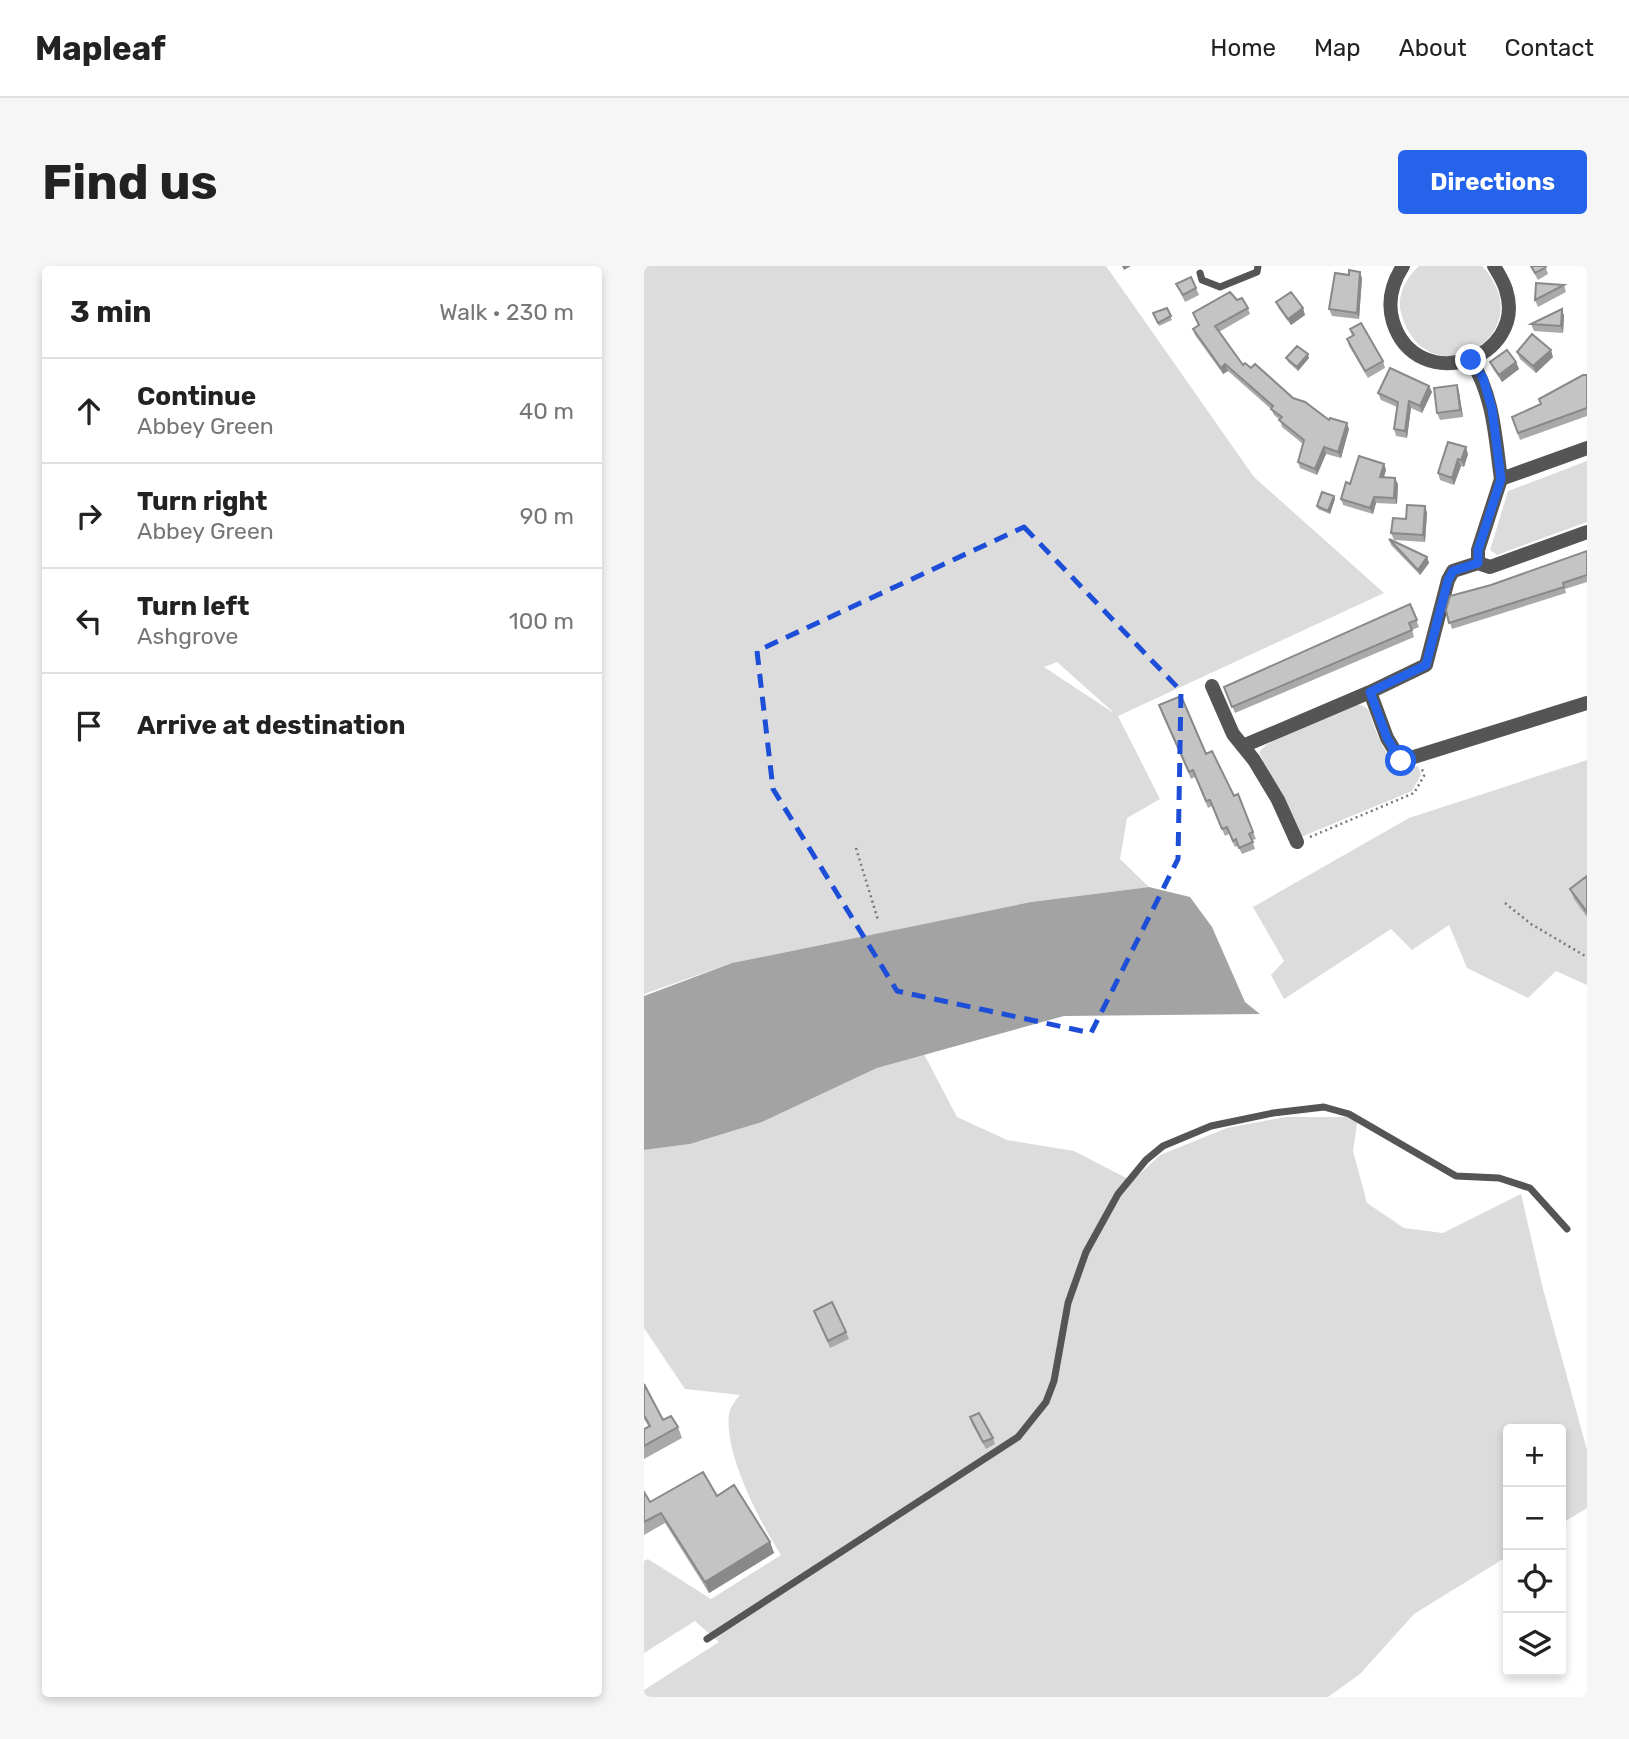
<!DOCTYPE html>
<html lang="en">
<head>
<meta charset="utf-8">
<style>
  body { margin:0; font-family:Rubik,sans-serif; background:#f6f6f6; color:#222 }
  .controls { position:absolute; right:21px; bottom:21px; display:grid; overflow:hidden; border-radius:7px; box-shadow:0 4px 10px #0003 }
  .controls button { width:63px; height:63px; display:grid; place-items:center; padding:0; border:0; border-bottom:2px solid #e0e0e0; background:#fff; color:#222; font:35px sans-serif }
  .stop { position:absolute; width:21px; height:21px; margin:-16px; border:5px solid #2563eb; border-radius:50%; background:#fff }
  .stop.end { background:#2563eb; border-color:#fff; box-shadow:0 2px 7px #0008 }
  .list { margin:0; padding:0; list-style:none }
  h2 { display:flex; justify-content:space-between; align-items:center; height:91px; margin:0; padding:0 28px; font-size:30px }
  h2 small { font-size:23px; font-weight:400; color:#767676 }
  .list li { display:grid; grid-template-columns:46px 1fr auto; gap:21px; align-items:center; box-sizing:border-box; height:105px; padding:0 28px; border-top:2px solid #e0e0e0 }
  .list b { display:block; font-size:26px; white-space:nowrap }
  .list p { margin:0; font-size:23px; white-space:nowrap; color:#767676 }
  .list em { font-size:23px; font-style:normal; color:#767676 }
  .icon { flex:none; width:38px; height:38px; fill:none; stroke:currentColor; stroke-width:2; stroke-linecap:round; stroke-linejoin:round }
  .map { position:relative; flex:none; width:943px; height:1431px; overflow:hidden; border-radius:7px }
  header { display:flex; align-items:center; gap:42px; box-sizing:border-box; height:98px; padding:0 35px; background:#fff; border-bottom:2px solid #e0e0e0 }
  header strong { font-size:33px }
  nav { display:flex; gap:38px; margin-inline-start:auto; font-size:24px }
  .intro { display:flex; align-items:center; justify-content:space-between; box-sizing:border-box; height:168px; padding:0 42px }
  h1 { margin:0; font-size:49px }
  .button { padding:18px 32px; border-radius:7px; background:#2563eb; color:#fff; font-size:24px; font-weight:700 }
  main { display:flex; gap:42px; padding:0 42px }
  aside { flex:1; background:#fff; border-radius:7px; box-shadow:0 4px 10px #0003 }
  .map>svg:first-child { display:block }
</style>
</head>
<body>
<header>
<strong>Mapleaf</strong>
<nav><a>Home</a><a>Map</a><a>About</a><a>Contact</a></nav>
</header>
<div class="intro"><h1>Find us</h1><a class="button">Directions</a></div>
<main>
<aside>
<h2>3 min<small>Walk · 230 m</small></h2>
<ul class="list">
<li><svg class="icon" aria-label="ahead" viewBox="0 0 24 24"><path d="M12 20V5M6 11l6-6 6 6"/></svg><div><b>Continue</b><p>Abbey Green</p></div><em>40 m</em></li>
<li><svg class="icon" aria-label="right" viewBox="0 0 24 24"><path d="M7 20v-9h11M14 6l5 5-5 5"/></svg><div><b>Turn right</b><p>Abbey Green</p></div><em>90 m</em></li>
<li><svg class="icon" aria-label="left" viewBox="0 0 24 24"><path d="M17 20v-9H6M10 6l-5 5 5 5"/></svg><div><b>Turn left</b><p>Ashgrove</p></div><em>100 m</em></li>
<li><svg class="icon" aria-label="arrive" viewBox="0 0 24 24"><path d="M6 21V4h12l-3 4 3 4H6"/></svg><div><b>Arrive at destination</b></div></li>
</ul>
</aside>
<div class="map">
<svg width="943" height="1431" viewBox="0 0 943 1431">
  <rect width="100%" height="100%" fill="#fff"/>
  <path fill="#dcdcdc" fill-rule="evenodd" d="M0 0H462L610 211 740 327 474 450 516 533 483 552 476 593 505 621 387 636 88 697 0 728ZM413 396 468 445V446L400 401Z
    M775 0H838C902 69 782 137 757 47 752 30 763 10 775 0Z
    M943 195V256L853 289 846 284 864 225Z
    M709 439H717L724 443C733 467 743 508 774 500L777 509 768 525 657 571 615 486 623 478Z
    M943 494V719L912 705 884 732 823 702 805 659 768 684 747 663 640 733 627 709 640 695 609 641 765 552Z
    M280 788 313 851 363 874 430 885 488 915 516 889 583 862 642 851H714L709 885 723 937 760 962 799 967 877 928 898 1019 943 1184V1242L917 1258V1163H864V1290L770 1348 716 1408 684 1431H0V1424L75 1376 51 1355 0 1387V1295L4 1293 67 1333 137 1289C116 1256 80 1188 85 1148 86 1141 92 1134 96 1129L41 1123 0 1062V884L46 878 118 856 233 802Z"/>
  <path fill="#a3a3a3" d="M505 621 546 631 568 661 601 736 616 748 420 750 233 802 118 856 46 878 0 884V730L88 697 387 636Z"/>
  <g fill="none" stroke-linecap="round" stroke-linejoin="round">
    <path stroke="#777" stroke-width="2.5" stroke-dasharray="2 3.5" stroke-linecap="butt" d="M666 571 770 527 780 510 778 503
      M212 582 234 654
      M861 637 887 658 943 691"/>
    <path stroke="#555" stroke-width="7" d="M556 7 558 14 576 21 613 6 614 0
      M63 1373 374 1171 402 1136 410 1115 424 1037 442 986 474 928 502 894 519 880 567 860 629 847 680 841 705 848 812 910 855 912 886 922 923 963"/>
    <path stroke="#555" stroke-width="14" d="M759 0C748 17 743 36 749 56 773 131 884 93 862 24 860 16 854 7 850 0
      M827 94C850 131 851 171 857 213
      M943 182 857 213 834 284V297L846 301 943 266
      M568 420 589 468 610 494 634 534 653 576
      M726 426 782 399 804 314 809 305 834 297
      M599 480 726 426 743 472 757 495 943 437"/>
  </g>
  <path fill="#a9a9a9" d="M886 0H904L902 2 904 8 894 14Z
    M718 12 715 53 688 50 685 43Z
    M532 18 552 22 555 29 541 36Z
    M920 19 922 26 894 41 891 34Z
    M593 34 604 42 606 48 575 66 599 99 607 102 649 132 685 154 705 163 697 192 682 188 673 209 656 202 654 196 659 178 638 161 636 154 630 149 627 143 584 105 579 108 551 69 549 63 554 59 549 47Z
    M632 36 661 49 647 59 635 43Z
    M523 42 528 54 515 60 509 47Z
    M918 43 920 50 919 67 890 65 887 58Z
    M706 63 739 95 741 102 724 112 705 80 703 73 708 70Z
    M873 86 909 91 892 107 876 93Z
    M642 92H665L654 105 644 96Z
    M846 96H872L875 103 858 116 849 103Z
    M943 109V150L876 174 868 151 897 138Z
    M813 119 815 126 819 151 796 154 793 147Z
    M785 120 788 126 778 147 767 142 763 172 752 170 750 163 753 141 737 134 734 127Z
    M804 176 824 188 820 201 817 200 810 219 796 214 794 207Z
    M740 198 742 204 740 211 754 218 753 238 732 237 729 248 699 239 697 233 706 218Z
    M690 230 691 233 686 248 674 243 673 240Z
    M781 240 783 247 781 276 750 274 747 267Z
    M745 273 783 291 785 297 776 309 747 279Z
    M943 285V316L921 323 922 327 808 363 802 344 847 319Z
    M766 338 775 361 768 364 770 371 591 447 580 421Z
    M517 446 562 488 590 530 594 528 612 573 608 574 611 583 598 588 594 580 591 581 585 568 581 570 568 540 564 542 551 511 547 513Z
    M943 610V651L930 633 926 623Z
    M170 1045 202 1066 205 1073 186 1082Z
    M0 1118 19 1154 34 1161 38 1172 0 1193V1163L5 1161 0 1153Z
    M326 1151 349 1172 351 1178 342 1183 328 1158Z
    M0 1226 6 1236 73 1230 126 1276 130 1287 65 1327 21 1257 0 1269Z"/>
  <path fill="#898989" d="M478 0H487L480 4Z
    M716 6 718 12 715 53 713 47Z
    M659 42 661 49 647 59 644 53Z
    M918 43 920 50 919 67 917 60Z
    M907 84 909 91 892 107 889 100Z
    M664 88 665 92 654 105 653 101Z
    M872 96 875 103 858 116 855 109Z
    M581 98 584 105 579 108 577 102Z
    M813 119 815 126 819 151 816 144Z
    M785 120 788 126 778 147 776 140Z
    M765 135 767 142 763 172 761 165Z
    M703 157 705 163 697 192 694 186Z
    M680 181 682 188 673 209 671 203Z
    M822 181 824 188 820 201 817 194Z
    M814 193 817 200 810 219 808 212Z
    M740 198 742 204 738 217 736 211Z
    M751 212 754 218 753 238 750 232Z
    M690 230 691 233 686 248 684 245Z
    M730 231 732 237 729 248 726 242Z
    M781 240 783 247 781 276 779 269Z
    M783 291 785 297 776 309 774 304Z
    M126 1276 130 1287 65 1327 61 1316Z"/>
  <path fill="#c4c4c4" stroke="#898989" stroke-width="2" d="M887 0H901V2L891 7Z
    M705 4 716 6 713 47 685 43 691 7 705 9Z
    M547 11 552 22 539 29 532 18Z
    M892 17 920 19 891 34Z
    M586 26 593 34 598 32 604 42 571 60 599 99 601 97 607 102 611 98 649 132 661 136 685 154 686 152 703 157 694 186 680 181 671 203 654 196 660 174 635 154 638 151 627 143 629 140 581 98 577 102 549 63 555 59 549 47Z
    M647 26 659 42 644 53 632 36Z
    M523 42 527 50 514 57 509 47Z
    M918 43 917 60 887 58Z
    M717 57 739 95 721 105 703 73 710 69 706 63Z
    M888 68 907 84 889 100 873 86Z
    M653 80 664 88 653 101 642 92Z
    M863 84 872 96 855 109 846 96Z
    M746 102 785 120 776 140 765 135 761 165 750 163 754 136 734 127Z
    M939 109H943V142L874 167 868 151 897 138 895 133Z
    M813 119 816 144 793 147 790 122Z
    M804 176 822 181 817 194 814 193 808 212 794 207Z
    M715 190 740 198 736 211 751 212 750 232 730 231 726 242 697 233 702 216 706 218Z
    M678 226 690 230 684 245 673 240Z
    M763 239 781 240 779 269 747 267 749 252 762 253Z
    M745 273 783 291 774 304Z
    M943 285V309L919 317 920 321 805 357 802 344 806 330 847 319Z
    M766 338 773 354 765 357 768 364 588 441 580 421Z
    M537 430 562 488 568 485 590 530 594 528 609 566 605 568 609 576 595 582 592 573 589 575 583 561 578 563 566 534 562 535 549 504 545 506 515 439Z
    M943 610V646L926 623Z
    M188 1036 202 1066 184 1075 170 1045Z
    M0 1118 19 1154 27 1150 34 1161 0 1180V1163L6 1160 0 1149Z
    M335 1147 349 1172 339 1176 326 1151Z
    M59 1206 73 1230 90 1219 126 1276 61 1316 17 1247 0 1256V1226L6 1236Z"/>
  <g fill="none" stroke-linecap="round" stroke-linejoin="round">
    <path stroke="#2563eb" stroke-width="9" d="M757 495 743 472 726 426 782 399 804 314 809 305 834 297V284L857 213 848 143 839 112 827 94"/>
  </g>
  <path fill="none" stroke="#1d4ed8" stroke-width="5" stroke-dasharray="14 9" stroke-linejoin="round" d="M380 261 537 425 534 593 447 767 253 725 129 523 113 385Z"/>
</svg>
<div class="controls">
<button>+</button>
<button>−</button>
<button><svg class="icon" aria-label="locate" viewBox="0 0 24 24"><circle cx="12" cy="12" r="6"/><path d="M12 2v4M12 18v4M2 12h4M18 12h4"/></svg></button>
<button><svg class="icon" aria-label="layers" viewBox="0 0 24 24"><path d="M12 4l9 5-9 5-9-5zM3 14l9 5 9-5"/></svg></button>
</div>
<div class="stop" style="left:757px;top:495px"></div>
<div class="stop end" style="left:827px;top:94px"></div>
</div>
</main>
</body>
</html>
